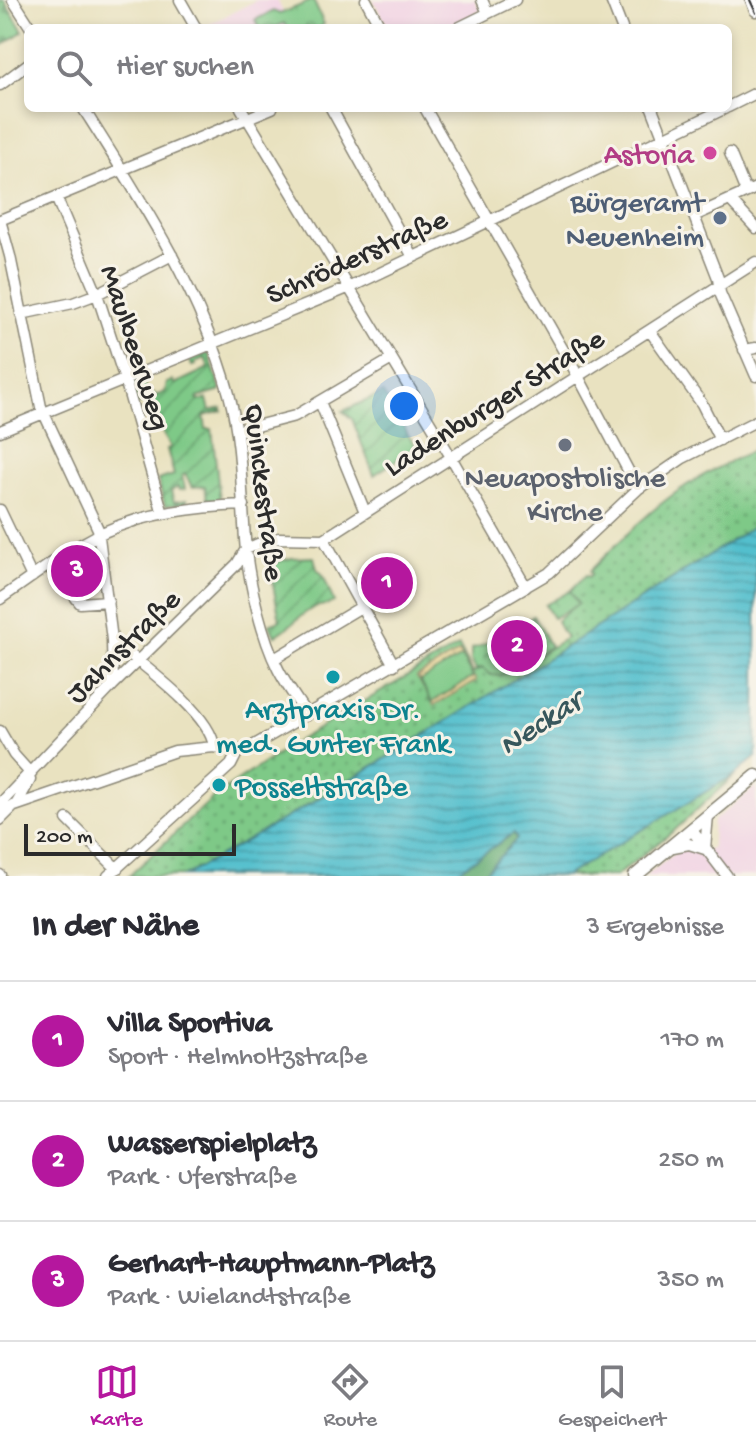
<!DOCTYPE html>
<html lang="de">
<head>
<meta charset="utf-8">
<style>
  body { margin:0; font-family:"Gochi Hand",sans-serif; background:#f2f2f3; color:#2b2b33 }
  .scale { position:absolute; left:24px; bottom:20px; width:212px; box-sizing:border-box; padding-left:8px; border:4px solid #2b2b2b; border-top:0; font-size:22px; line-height:28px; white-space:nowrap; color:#2b2b2b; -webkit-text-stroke:6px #f7f3e8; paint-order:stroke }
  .you { position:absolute; left:404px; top:406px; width:28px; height:28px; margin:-20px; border:6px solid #fff; border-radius:50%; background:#1a73e8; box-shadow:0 0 0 12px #1a73e833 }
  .badge { display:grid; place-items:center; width:52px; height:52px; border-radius:50%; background:#b5179e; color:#fff; font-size:26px; font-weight:700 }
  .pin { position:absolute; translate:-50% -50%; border:4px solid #fff; box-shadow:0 2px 8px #0006 }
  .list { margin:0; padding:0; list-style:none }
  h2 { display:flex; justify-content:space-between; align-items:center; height:104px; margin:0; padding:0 32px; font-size:34px }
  h2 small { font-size:26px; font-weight:400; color:#7c7c81 }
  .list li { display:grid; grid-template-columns:52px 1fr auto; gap:24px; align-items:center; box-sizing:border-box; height:120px; padding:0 32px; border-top:2px solid #e1e1e2 }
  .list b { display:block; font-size:30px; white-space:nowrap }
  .list p { margin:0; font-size:26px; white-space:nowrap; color:#7c7c81 }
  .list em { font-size:26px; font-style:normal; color:#7c7c81 }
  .icon { flex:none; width:44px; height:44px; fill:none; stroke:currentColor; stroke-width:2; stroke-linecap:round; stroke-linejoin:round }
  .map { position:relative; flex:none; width:756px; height:876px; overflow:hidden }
  .search { position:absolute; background:#fff; box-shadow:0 4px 12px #0003; left:24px; right:24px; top:24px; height:88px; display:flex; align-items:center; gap:20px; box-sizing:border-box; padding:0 28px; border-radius:12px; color:#7c7c81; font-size:30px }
  .sheet { height:464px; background:#fff }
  nav { display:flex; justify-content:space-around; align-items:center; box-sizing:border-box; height:112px; border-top:2px solid #e1e1e2; background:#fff; font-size:22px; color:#7c7c81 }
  nav a { display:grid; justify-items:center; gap:4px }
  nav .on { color:#b5179e }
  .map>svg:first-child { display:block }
</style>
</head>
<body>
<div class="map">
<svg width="756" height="876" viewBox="0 0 756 876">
  <defs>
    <pattern id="grass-dots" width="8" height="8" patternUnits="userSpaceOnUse" patternTransform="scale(2)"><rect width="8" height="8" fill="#7ec987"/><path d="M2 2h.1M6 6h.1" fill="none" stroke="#67a36f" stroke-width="1.8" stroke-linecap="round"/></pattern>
    <pattern id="forest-crowns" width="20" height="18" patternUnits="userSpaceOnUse" patternTransform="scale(2)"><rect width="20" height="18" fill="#66ad74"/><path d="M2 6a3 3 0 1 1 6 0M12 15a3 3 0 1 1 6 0" fill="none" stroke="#548d5f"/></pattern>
    <pattern id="sand-dots" width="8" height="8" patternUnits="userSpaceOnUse" patternTransform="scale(2)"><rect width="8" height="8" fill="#eeda9e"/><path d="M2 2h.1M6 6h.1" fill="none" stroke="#cb8" stroke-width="1.8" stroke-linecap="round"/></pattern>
    <pattern id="cemetery-stones" width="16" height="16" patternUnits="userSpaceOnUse" patternTransform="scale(2)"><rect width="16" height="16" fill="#7ec987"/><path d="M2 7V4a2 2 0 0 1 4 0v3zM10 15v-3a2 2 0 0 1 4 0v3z" fill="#67a36f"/></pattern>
    <pattern id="park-crowns" width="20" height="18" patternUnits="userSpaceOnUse" patternTransform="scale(2)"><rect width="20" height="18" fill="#7ec987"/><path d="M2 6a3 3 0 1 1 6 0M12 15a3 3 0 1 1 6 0" fill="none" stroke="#67a36f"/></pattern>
    <pattern id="garden-furrows" width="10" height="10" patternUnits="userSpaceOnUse" patternTransform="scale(2)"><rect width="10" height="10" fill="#7ec987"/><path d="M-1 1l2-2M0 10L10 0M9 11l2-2" fill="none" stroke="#67a36f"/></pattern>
    <pattern id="water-rules" width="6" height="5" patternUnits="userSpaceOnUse" patternTransform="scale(2)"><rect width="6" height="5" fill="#53bfcd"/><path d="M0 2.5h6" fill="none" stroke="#459ba7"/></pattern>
  </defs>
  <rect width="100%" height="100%" fill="#f7f3e8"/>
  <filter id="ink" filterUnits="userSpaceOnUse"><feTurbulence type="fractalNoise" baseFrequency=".0125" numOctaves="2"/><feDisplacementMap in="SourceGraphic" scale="16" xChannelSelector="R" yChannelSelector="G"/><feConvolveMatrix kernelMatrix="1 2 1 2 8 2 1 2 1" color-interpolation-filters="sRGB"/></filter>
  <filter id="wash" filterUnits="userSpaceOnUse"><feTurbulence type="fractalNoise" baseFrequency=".006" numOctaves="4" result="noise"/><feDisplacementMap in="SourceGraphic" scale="32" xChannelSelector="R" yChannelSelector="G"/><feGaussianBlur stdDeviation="1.8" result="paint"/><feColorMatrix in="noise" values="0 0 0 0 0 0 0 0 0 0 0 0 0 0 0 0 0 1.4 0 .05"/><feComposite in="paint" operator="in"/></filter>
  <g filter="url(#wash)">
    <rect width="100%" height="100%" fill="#e9e2c0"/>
    <path fill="#f1d0e4" d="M257 0H277L283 12 312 0 324 26 322 28 204 27Z
      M373 0H475L480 11 445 28H389Z
      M756 786V876H646L680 849 697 850 701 855 712 847 713 821Z"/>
    <path fill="url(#grass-dots)" stroke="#547a59" stroke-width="2" d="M756 449V525L474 706 238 846 184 876H129L215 796 297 741 459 646 473 673 482 668 491 675 518 667 566 638 556 621 577 604 570 591 586 575 589 577 592 574 590 571C619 542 649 510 684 487 706 472 732 461 756 449Z
      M737 773 676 829 616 876H565Z"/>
    <path fill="url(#forest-crowns)" stroke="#486c50" stroke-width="2" d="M514 833 517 839 481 876H450Z"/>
    <path fill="url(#sand-dots)" stroke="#8c8264" stroke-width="2" d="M459 652 476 681 434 705 417 677Z"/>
    <path fill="url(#cemetery-stones)" stroke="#547a59" stroke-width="2" d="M0 0H4L23 31 0 47Z"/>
    <path fill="url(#park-crowns)" stroke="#547a59" stroke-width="2" d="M313 0 324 24 320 28H287L284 23 274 28H260L255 20 273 11 280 14Z
      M88 549H92L97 596 80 597 59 569Z
      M570 591 578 604 553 618 545 605Z
      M533 616 550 646C539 653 506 679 493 675 491 675 483 669 482 668L476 670 471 660V649C492 644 493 637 510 628 519 624 525 623 533 616Z"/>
    <path fill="url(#garden-furrows)" stroke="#547a59" stroke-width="2" d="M208 352 221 391 197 398 198 401 207 399 210 411 222 408V411L204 416 206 429H212L220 500H207L205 486 192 487 185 474 182 476 185 489 179 490 178 487 171 491 174 502 187 500V503L165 506 158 480 174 475 167 449 171 447 163 434 155 406 147 408 145 402 136 404 131 383 141 378 149 395 154 393 156 396 165 392 167 383 173 381 175 384 209 368 205 358 195 362 196 365 192 366 189 358Z
      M383 393 396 414 399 413 407 434 419 450 407 453 374 475 352 419 343 411Z
      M314 557 317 569 323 575 334 602C324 608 320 603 311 609 298 617 290 627 275 636L269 624 280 620 270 570 273 563 292 558Z"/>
    <path fill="#7ec987" stroke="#547a59" stroke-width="2" d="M461 657 473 677 432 702 420 681Z"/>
    <path fill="url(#water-rules)" stroke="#3f757c" stroke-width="2" d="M756 525V757L737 773 565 876H481L517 839 514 833 450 876H184C380 767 568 646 756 525Z"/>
  </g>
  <g filter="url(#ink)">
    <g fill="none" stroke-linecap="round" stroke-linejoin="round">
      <g stroke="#8a8676" stroke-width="13">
        <path id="minor" d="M13 0 31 28
          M180 0 196 28
          M366 0 381 28
          M482 0 488 13
          M611 0 622 28
          M458 28 515 0
          M0 85 28 64
          M728 107 756 93
          M83 108C140 198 201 291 229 394 243 446 241 498 246 551 250 586 262 637 278 669 286 685 297 700 307 715
          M241 108 448 452 526 587
          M331 108 413 257
          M425 108 578 376 638 489
          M652 108 718 278 720 293 756 376
          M730 153 746 192
          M56 197 97 294 126 383 163 514
          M730 200 756 228
          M694 216 756 188
          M0 220 10 256 41 407 98 529 112 640 113 685
          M0 220 272 108
          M21 314 73 303 97 294 172 255
          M650 331 702 404 720 440
          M744 350 756 348
          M320 402 365 512
          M0 431 355 285 726 108
          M237 431 295 416 392 359
          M0 510 32 577
          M324 539 394 665
          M50 564 80 603 108 601
          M0 599C34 576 67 550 104 532 148 512 197 507 244 505
          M112 640C138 662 211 713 214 747
          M274 659 361 607
          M0 731 14 755 31 774
          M0 804 113 685 237 564 246 549 265 541 279 538 324 539 756 262
          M0 811 175 751 214 747 238 751 251 747 549 573 638 489 683 458 756 421
          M67 819 117 869
          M0 820 17 803 30 780
          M691 829 727 876
          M673 847 689 844 705 849
          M705 849 708 815
          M0 875V876
          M108 876 231 765 238 751"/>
      </g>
      <g stroke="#8a8676" stroke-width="15">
        <path id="major" d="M752 0 756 10
          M635 876 756 776"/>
      </g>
      <use href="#minor" stroke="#fff" stroke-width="10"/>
      <use href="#major" stroke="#fff" stroke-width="12"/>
      <path stroke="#2b2b2b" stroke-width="2" d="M750 0 756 13"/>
    </g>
  </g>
  <circle fill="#d1479c" stroke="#f7f3e8" stroke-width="3" cx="710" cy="153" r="8"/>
  <circle fill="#5c6f8a" stroke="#f7f3e8" stroke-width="3" cx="720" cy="218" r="8"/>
  <circle fill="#6b7280" stroke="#f7f3e8" stroke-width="3" cx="565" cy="445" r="8"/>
  <g fill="#0f9aa8" stroke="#f7f3e8" stroke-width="3">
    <circle cx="333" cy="677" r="8"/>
    <circle cx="219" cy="785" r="8"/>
  </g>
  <g text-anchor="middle" stroke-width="6" stroke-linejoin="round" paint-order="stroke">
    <g font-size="30" fill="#b23c85" stroke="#f7f3e8" text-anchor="end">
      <text x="694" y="163">Astoria</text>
    </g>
    <g font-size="30" fill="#4e5e75" stroke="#f7f3e8" text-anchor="end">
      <text x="704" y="211">Bürgeramt<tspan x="704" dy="34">Neuenheim</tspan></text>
    </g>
    <g font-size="30" fill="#2b2b2b" stroke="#f7f3e8">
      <text transform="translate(356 255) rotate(-24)" y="10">Schröderstraße</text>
      <text transform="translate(137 347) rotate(72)" y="10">Maulbeerweg</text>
      <text transform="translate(493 401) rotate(-32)" y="10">Ladenburger Straße</text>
      <text transform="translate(266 492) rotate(83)" y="10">Quinckestraße</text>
      <text transform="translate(122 645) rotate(-45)" y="10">Jahnstraße</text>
    </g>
    <g font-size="30" fill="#5b616d" stroke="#f7f3e8">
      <text x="565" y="486">Neuapostolische<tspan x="565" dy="34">Kirche</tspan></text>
    </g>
    <g font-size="30" fill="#0d838f" stroke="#f7f3e8">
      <text x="333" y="718">Arztpraxis Dr.<tspan x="333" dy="34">med. Gunter Frank</tspan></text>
      <text x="235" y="795" text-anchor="start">Posseltstraße</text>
    </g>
    <g font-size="32" font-style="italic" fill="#37575c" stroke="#f7f3e8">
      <text transform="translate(539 721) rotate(-33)" y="11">Neckar</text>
    </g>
  </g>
</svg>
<div class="scale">200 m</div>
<div class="you"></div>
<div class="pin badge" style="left:387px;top:583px">1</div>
<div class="pin badge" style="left:517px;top:646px">2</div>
<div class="pin badge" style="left:77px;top:571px">3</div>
<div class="search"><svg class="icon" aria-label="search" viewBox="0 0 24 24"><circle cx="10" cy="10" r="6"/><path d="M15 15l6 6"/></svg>Hier suchen</div>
</div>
<section class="sheet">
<h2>In der Nähe<small>3 Ergebnisse</small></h2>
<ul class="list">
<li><span class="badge">1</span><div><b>Villa Sportiva</b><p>Sport · Helmholtzstraße</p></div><em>170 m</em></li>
<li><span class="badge">2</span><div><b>Wasserspielplatz</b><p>Park · Uferstraße</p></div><em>250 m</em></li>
<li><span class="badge">3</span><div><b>Gerhart-Hauptmann-Platz</b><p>Park · Wielandtstraße</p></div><em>350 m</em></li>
</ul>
</section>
<nav>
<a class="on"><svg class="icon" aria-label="map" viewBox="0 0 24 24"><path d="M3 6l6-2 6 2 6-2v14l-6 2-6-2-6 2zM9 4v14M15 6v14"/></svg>Karte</a>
<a><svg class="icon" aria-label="directions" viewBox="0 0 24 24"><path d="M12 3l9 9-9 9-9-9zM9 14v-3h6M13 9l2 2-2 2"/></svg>Route</a>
<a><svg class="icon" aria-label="saved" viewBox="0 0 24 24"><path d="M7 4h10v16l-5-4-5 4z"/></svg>Gespeichert</a>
</nav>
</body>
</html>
